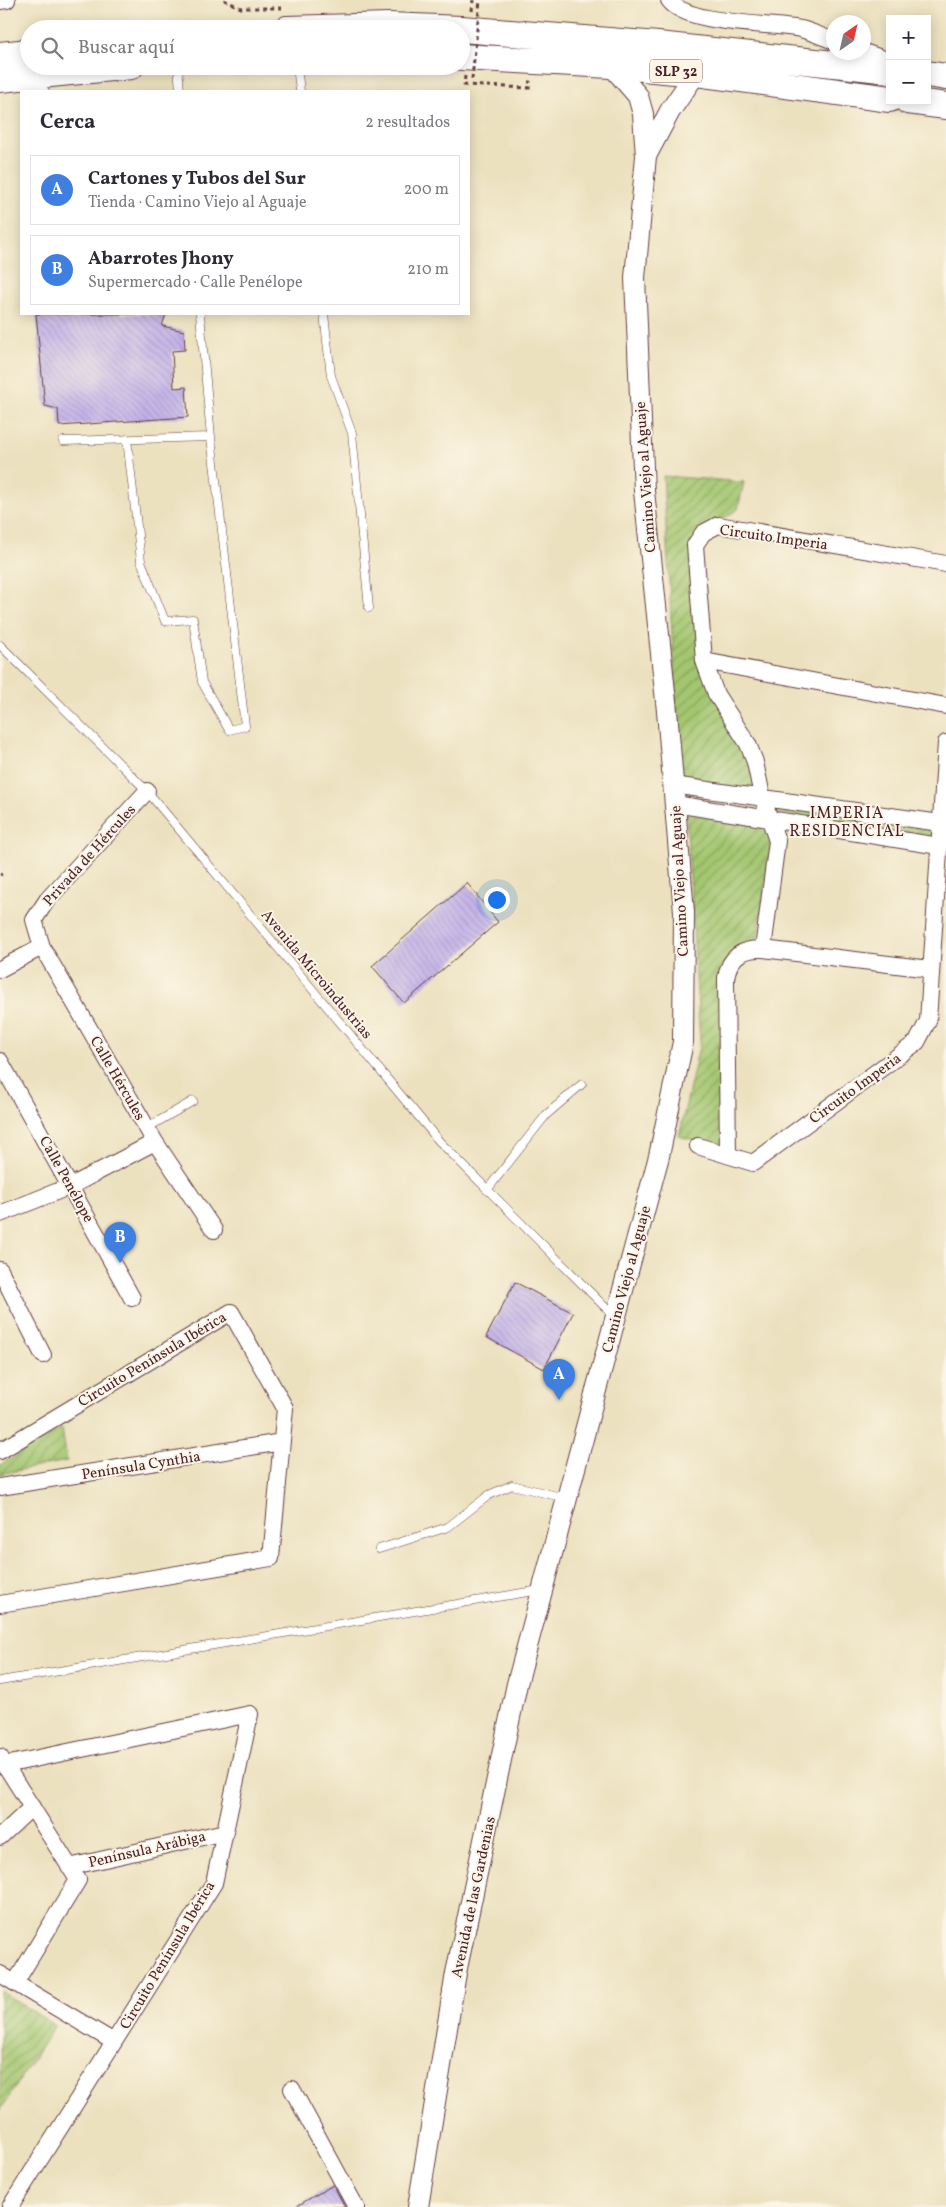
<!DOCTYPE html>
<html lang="es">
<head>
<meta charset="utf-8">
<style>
  body { margin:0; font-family:Vollkorn,serif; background:#f7f7f7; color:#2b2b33 }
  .controls { position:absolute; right:15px; top:15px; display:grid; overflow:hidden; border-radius:0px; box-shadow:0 2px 12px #0003 }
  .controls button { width:45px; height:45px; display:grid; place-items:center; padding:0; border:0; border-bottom:1px solid #e1e1e2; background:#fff; color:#2b2b33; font:25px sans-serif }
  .compass { position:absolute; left:826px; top:15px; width:45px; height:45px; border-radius:50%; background:#fff; box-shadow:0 2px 12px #0003; rotate:34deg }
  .you { position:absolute; left:496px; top:899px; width:18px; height:18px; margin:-12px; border:4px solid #fff; border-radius:50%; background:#1a73e8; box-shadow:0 0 0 8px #1a73e833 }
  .badge { display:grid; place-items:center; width:32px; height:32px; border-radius:50%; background:#d1495b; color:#fff; font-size:16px; font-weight:700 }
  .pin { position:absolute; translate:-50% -41px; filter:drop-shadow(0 1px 2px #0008) }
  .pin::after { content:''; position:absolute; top:26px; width:18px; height:15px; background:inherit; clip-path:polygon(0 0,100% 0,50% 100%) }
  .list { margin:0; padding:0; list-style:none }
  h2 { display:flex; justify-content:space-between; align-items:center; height:65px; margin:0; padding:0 20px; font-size:21px }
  h2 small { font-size:16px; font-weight:400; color:#7c7c81 }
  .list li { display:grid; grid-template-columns:32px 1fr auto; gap:15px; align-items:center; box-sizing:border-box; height:70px; margin:0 10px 10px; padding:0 10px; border:1px solid #e1e1e2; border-radius:0px }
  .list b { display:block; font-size:19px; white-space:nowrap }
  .list p { margin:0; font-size:16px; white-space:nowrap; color:#7c7c81 }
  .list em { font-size:16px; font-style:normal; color:#7c7c81 }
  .icon { flex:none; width:28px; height:28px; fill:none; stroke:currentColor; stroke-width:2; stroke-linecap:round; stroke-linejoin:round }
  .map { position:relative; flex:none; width:946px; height:2207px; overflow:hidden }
  .search { position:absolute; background:#fff; box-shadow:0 2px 12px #0003; left:20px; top:20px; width:450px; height:55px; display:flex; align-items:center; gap:12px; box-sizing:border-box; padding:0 18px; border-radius:28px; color:#7c7c81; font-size:19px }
  .panel { position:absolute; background:#fff; box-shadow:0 2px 12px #0003; left:20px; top:90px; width:450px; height:225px; border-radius:0px }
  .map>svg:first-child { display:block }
</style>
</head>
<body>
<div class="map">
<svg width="946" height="2207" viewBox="0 0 946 2207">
  <defs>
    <pattern id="garden-furrows" width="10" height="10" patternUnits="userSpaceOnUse" patternTransform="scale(1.25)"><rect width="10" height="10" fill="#a3c66f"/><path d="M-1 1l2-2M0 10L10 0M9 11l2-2" fill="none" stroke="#87a05b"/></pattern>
    <pattern id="building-back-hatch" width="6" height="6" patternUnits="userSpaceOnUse" patternTransform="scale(1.25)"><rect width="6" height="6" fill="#bdacea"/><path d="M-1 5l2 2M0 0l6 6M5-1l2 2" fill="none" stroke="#9c8bbe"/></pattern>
  </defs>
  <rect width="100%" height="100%" fill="#fcf5e5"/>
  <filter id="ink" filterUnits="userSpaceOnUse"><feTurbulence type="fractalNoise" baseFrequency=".02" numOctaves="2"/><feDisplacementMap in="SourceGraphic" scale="10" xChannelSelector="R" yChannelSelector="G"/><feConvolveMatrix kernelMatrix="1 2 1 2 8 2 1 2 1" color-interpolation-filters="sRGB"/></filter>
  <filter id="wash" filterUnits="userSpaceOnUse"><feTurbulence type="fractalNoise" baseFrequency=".0096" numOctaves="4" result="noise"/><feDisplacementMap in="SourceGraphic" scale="20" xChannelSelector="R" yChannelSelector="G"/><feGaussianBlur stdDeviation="1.12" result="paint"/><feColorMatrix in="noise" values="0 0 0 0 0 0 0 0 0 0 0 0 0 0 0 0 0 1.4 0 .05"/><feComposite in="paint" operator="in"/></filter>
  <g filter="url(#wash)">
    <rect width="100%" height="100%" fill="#ece1bf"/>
    <path fill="url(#garden-furrows)" stroke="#76724d" d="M663 476 744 482 738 509 717 523 701 529V660L735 728 758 791 680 777Z
      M779 807 929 829 933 831V835L929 837 776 813V809Z
      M686 813 767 827 771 841 757 943 725 963 724 1149 679 1136 700 1042Z
      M62 1428 67 1461 0 1474V1465Z
      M0 1991 55 2025 0 2111Z"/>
    <g id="blocks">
      <path fill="url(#building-back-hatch)" d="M36 314H166L162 326 184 331 185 350 172 351 174 388 186 387 188 417 59 426 58 409 45 406Z
        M467 883 498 922 404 1003 372 966Z
        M515 1282 573 1313 544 1369 486 1337Z
        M333 2185 345 2207H295Z"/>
    </g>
  </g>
  <g filter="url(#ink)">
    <use href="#blocks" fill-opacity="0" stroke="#623c41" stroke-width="1"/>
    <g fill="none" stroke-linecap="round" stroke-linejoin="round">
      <g stroke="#623c41" stroke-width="9">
        <path id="service" d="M178 66 180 91
          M297 66 300 91
          M33 84 45 91
          M324 314 331 376 352 433 369 608
          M127 439 141 561 165 621 193 619 202 682 229 730 245 726 211 437 200 314
          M63 441 211 437
          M0 645 147 791 439 1141 614 1316
          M147 1128 193 1101
          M487 1190 546 1115 582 1084
          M379 1549 448 1527 489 1495 512 1485 565 1498
          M0 1681 540 1590"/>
      </g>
      <g stroke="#623c41" stroke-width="18">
        <path id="minor" d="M669 0C686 25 770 23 801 29 812 32 823 37 834 41
          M0 1 7 0
          M864 52 890 61
          M704 661 946 706
          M673 785 940 823
          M147 791 47 900 34 920 42 947 155 1142 214 1230
          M675 804 939 846
          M763 949 930 969
          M0 969 42 947
          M0 1061 132 1298
          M698 1146 753 1163 917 1042 928 1021 946 743
          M728 1155 726 978C729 957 742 948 763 949L777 841 762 796 755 762 748 744 716 694 704 661 695 545 703 533 718 525 946 564
          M0 1214 71 1186 155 1142
          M0 1270 43 1355
          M0 1451 231 1312 285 1408 271 1558 0 1604
          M0 1487 282 1442
          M0 1757 78 1880 15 1983
          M5 1765 250 1714 214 1883 10 2207
          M0 1837 32 1807
          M69 1867 225 1832
          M0 1974 114 2042
          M292 2089 356 2207"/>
      </g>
      <g stroke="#623c41" stroke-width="22">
        <path id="tertiary" d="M646 156 670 111 696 73
          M418 2207 456 1973 517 1684 659 1156 683 1042 684 912 667 711 644 491 635 278 646 156 643 114 638 96 611 65"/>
      </g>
      <g stroke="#623c41" stroke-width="28">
        <path id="trunk" d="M287 29 389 26 461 29
          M461 29 658 45 890 70
          M0 55 29 52
          M461 57 611 65 696 73 890 99
          M927 74 946 77
          M0 79 131 66
          M908 101 946 106"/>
      </g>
      <path stroke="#623c41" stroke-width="3" stroke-dasharray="4 4" stroke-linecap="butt" d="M224 0 241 8H282
        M472 11 473 0
        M465 76 464 85 529 88 530 82H528
        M0 875 2 874"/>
      <use href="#service" stroke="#fff" stroke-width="8"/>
      <use href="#minor" stroke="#fff" stroke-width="16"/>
      <use href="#tertiary" stroke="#fff" stroke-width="20"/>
      <use href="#trunk" stroke="#fff" stroke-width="26"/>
      <path stroke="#623c41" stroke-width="3" stroke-dasharray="4 4" stroke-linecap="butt" d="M472 79 480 0"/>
    </g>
  </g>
  <g text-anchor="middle" stroke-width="4" stroke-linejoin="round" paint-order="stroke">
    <rect fill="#fcf5e5" stroke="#7f5f63" stroke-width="1" x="650" y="59.5" width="52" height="23" rx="4"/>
    <g font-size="14" font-weight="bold" fill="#4a1f2b">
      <text x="676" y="76">SLP 32</text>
    </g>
    <g font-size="15" fill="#4a1f2b" stroke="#fcf5e5">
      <text transform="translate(645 477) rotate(-94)" y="5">Camino Viejo al Aguaje</text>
      <text transform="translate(774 537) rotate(8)" y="5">Circuito Imperia</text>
      <text transform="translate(89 855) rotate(-48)" y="5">Privada de Hércules</text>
      <text transform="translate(679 881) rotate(-93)" y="5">Camino Viejo al Aguaje</text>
      <text transform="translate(317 974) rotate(50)" y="5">Avenida Microindustrias</text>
      <text transform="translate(118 1078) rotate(60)" y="5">Calle Hércules</text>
      <text transform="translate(855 1088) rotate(-36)" y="5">Circuito Imperia</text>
      <text transform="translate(67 1179) rotate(61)" y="5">Calle Penélope</text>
      <text transform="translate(626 1279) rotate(-75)" y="5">Camino Viejo al Aguaje</text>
      <text transform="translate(152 1359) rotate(-31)" y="5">Circuito Península Ibérica</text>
      <text transform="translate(141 1465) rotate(-9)" y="5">Península Cynthia</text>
      <text transform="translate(147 1849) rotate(-13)" y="5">Península Arábiga</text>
      <text transform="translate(473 1897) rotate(-78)" y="5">Avenida de las Gardenias</text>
      <text transform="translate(167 1955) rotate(-59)" y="5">Circuito Península Ibérica</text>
    </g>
    <g font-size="16" letter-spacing="1" fill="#4a1f2b" stroke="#fcf5e5">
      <text x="847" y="818">IMPERIA<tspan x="847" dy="18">RESIDENCIAL</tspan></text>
    </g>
  </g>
</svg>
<div class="controls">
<button>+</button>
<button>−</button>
</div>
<svg class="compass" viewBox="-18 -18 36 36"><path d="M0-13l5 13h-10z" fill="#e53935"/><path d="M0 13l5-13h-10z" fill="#7c7c81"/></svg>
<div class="you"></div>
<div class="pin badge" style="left:559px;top:1400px;background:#3f7fe0">A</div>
<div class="pin badge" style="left:120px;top:1263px;background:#3f7fe0">B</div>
<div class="search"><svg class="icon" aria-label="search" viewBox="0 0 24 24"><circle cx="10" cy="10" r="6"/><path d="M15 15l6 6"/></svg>Buscar aquí</div>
<section class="panel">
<h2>Cerca<small>2 resultados</small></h2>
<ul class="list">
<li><span class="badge" style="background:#3f7fe0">A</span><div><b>Cartones y Tubos del Sur</b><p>Tienda · Camino Viejo al Aguaje</p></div><em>200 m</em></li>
<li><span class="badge" style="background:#3f7fe0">B</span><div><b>Abarrotes Jhony</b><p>Supermercado · Calle Penélope</p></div><em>210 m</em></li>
</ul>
</section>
</div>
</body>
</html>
